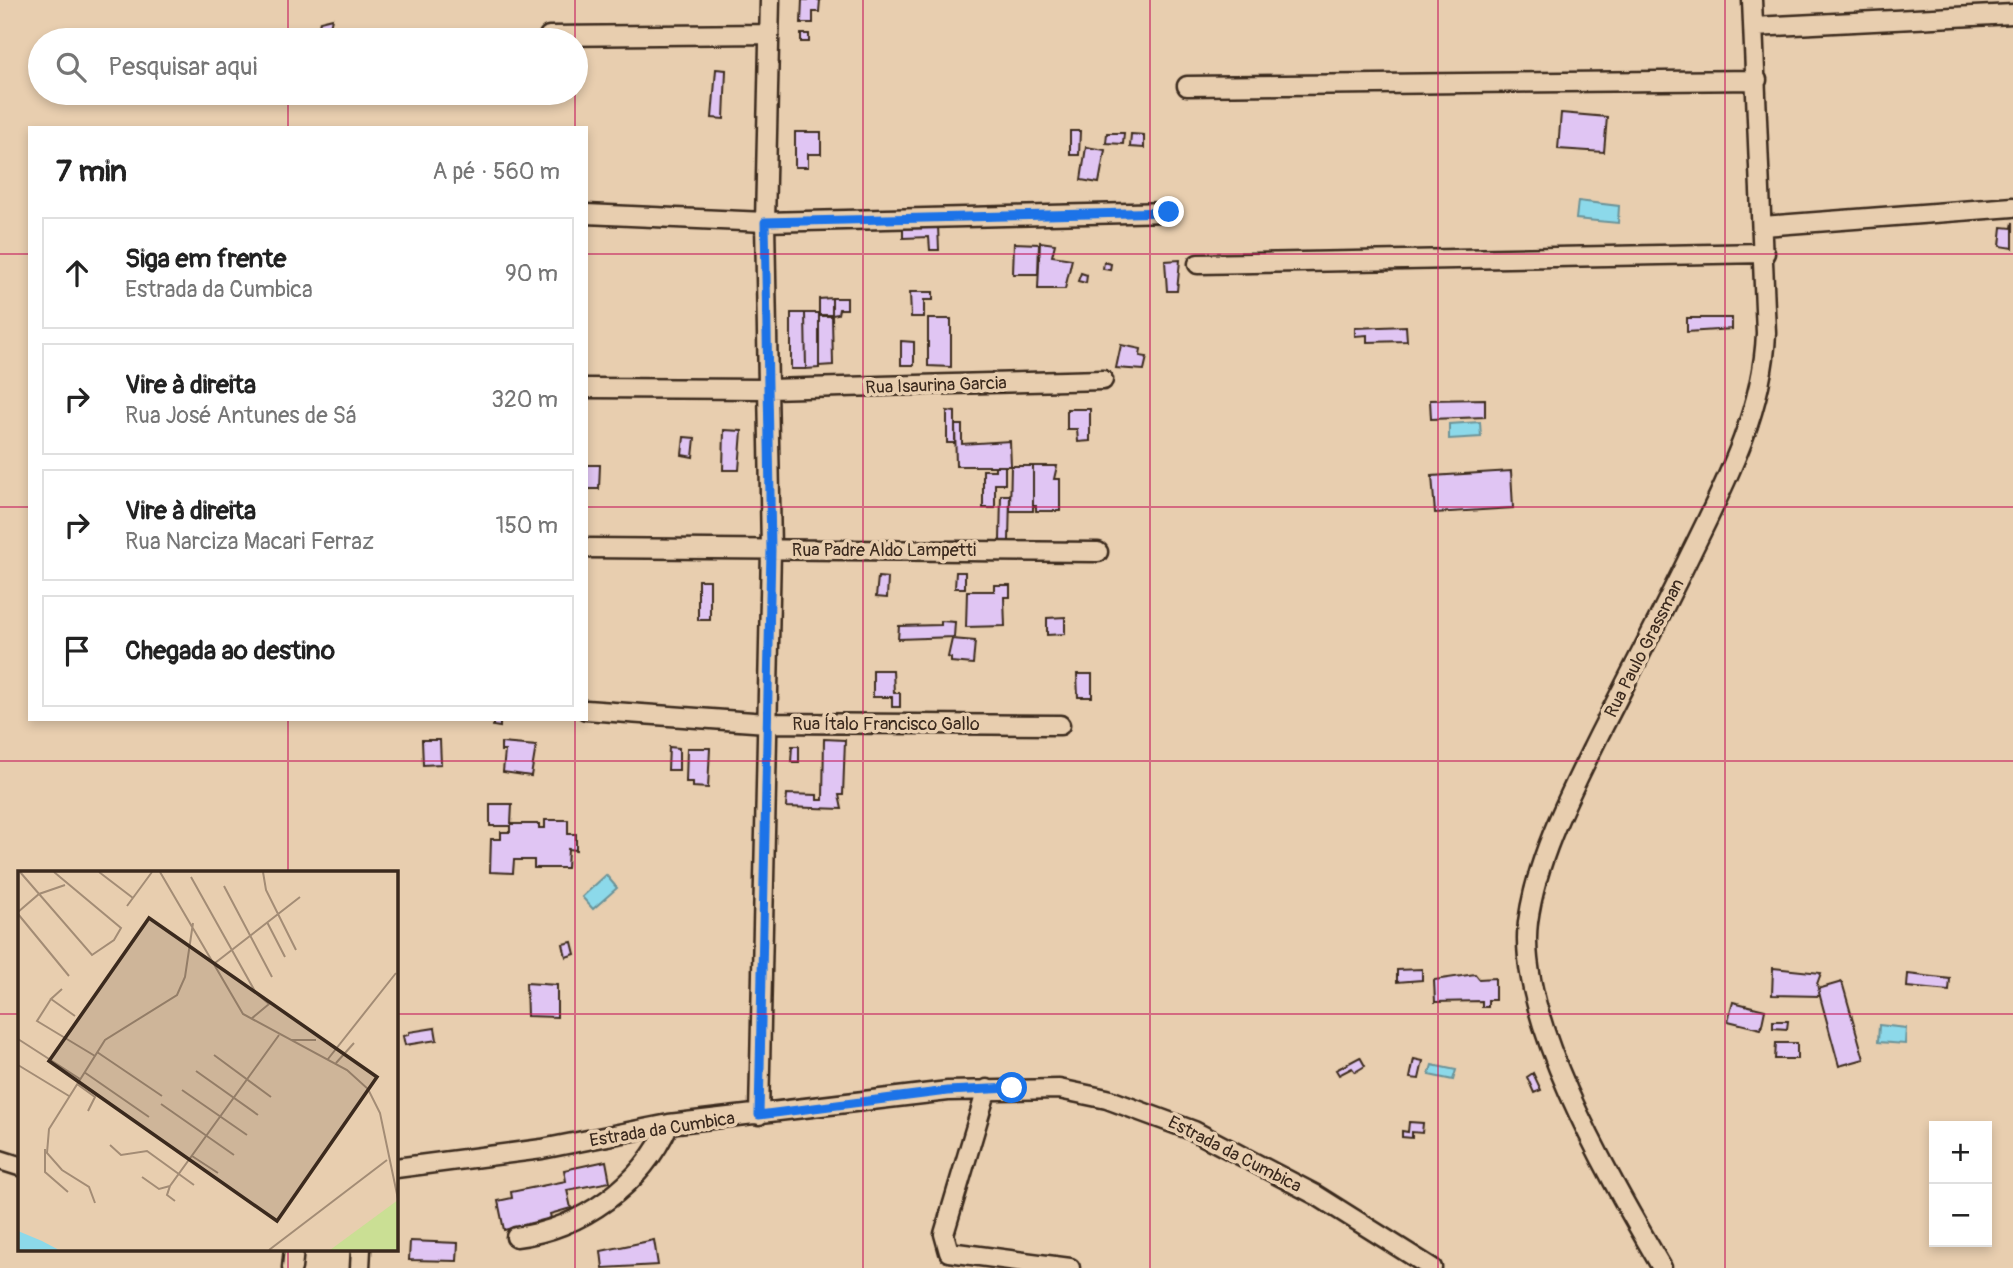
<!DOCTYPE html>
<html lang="pt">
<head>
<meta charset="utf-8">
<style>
  body { margin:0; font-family:Pangolin,sans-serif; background:#f2f2f2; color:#222 }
  .controls { position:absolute; right:21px; bottom:21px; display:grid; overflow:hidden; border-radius:0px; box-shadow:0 4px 10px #0003 }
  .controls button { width:63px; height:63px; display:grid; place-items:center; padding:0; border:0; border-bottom:2px solid #e0e0e0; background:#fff; color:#222; font:35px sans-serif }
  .stop { position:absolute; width:21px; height:21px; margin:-16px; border:5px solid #1a73e8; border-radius:50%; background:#fff }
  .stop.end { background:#1a73e8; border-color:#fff; box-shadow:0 2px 7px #0008 }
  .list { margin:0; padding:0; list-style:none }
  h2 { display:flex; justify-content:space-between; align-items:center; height:91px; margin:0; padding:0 28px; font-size:30px }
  h2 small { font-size:23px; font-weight:400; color:#767676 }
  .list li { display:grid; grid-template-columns:46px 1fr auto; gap:21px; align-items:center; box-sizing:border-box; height:112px; margin:0 14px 14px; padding:0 14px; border:2px solid #e0e0e0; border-radius:0px }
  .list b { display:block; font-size:26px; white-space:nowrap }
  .list p { margin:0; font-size:23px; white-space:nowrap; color:#767676 }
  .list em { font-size:23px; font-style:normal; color:#767676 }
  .icon { flex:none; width:38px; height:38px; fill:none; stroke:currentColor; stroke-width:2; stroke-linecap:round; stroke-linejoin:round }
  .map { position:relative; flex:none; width:2013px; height:1268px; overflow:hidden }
  .search { position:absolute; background:#fff; box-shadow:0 4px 10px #0003; left:28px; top:28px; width:560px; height:77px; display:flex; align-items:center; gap:18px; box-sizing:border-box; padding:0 24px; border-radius:38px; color:#767676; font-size:26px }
  .panel { position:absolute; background:#fff; box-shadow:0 4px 10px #0003; left:28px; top:126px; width:560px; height:595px; border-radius:0px }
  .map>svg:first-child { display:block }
</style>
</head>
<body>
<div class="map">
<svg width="2013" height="1268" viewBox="0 0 2013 1268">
  <rect width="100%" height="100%" fill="#e8ceaf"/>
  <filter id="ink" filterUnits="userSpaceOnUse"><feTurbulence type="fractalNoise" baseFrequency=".0143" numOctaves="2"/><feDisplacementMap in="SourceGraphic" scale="14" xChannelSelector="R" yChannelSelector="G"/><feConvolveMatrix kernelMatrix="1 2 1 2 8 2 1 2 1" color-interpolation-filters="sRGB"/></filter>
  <g filter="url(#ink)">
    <path fill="#8cd9ea" stroke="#6c9398" stroke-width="2" d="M1578 201 1619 206 1618 223 1576 219Z
      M1480 422 1481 437 1449 439V424Z
      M606 875 617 888 593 909 582 897Z
      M1879 1025 1906 1028 1905 1044 1878 1042Z
      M1432 1065 1456 1070 1453 1080 1429 1075Z"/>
    <path fill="#e0c5f3" stroke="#3b2a1e" stroke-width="2" d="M802 0H820L819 12H813V23H801Z
      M332 18 327 40H316L320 21Z
      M801 34H809V42H801Z
      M716 69 726 70 724 119 712 118Z
      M1561 113 1607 117 1604 152 1558 149Z
      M1070 131H1080L1079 155H1070Z
      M795 132H821V154H808V167H795Z
      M1107 133H1124L1123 144 1106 143Z
      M1131 134 1144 135V148L1130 147Z
      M1086 147 1105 150 1099 183 1081 180Z
      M2013 222V248L2000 246 2002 227 2012 228Z
      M938 226 939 250H930L929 237 903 238V228Z
      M1040 242 1055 244 1052 256 1072 259 1065 289H1038Z
      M1014 243 1039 244 1038 274H1013Z
      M1180 260 1177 291H1167L1165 261Z
      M1104 262 1111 264 1110 270 1103 269Z
      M1081 273 1087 275 1086 283 1078 281Z
      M910 292H933V300H924V317H911Z
      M832 298V315H819V299Z
      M832 298H847V309H839L838 314 832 315Z
      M791 313H805L806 369H791Z
      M805 313H819V368L806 369Z
      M819 316H832L833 365 819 366Z
      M1687 318H1732V329L1687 332Z
      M928 319H951V367L928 366Z
      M1406 326 1407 341 1367 342V335L1355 336V328Z
      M901 341 914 342V365H901Z
      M1121 345 1141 349 1140 356 1147 357 1144 370 1116 368Z
      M1485 399V417L1431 419 1430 400Z
      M1067 409H1090V441L1078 442 1077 429H1067Z
      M947 411 955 412V443H947Z
      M955 425H962V444L1010 441 1011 466H956Z
      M724 430 742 431 739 470H723Z
      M684 437 695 438 693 457 682 455Z
      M586 465H600L599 489H586Z
      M995 466H1005V484H995V508H983V470H995Z
      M1011 466H1033V511H1010Z
      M1033 466H1057L1054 479H1060V511H1036V506H1033Z
      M1511 471 1513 508 1435 513 1432 476Z
      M1001 495H1010L1009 541H1000Z
      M956 572H965V588H955Z
      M878 577 888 578 887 598 876 597Z
      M698 580H710V620H698Z
      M994 585H1010V597H1004L1005 626 966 627 967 591H994Z
      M1065 617V634L1047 635V618Z
      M941 621 955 622 954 637 898 639 899 626 941 625Z
      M952 639 975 641 973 664 951 662V658L948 657Z
      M873 670H893L894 693H900V707H892V697H873Z
      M1077 674H1092V697H1078Z
      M493 719H512L500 721V727L493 726Z
      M824 739 845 740 843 795H839L842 809 786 807 787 794 817 795V800H823Z
      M422 740H440L441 764 423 765Z
      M501 743 536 746 531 776 503 772 505 751H501Z
      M792 746H799V762H791Z
      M669 747 679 748V770H668Z
      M687 748H710L708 788 693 787V782H686Z
      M490 804H512L511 824H539V828H545V820H568V834H576V850L568 849 567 868H534V860H514L513 873 490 872 491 839H501V832H510V826H490Z
      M572 942 575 954 566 957 563 944Z
      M1773 968 1821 973 1817 984 1820 996 1772 995Z
      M1422 969V980L1397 982V970Z
      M1475 974 1479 979 1495 978V1000H1488V1007H1482V1001L1435 1002 1434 980Z
      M1908 974 1950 979 1949 991 1907 987Z
      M1842 982 1864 1059 1839 1066 1818 989Z
      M526 983 557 985V1017L527 1016Z
      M1733 1002 1765 1010 1761 1029 1728 1021Z
      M1773 1021H1788L1787 1029 1773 1028Z
      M435 1028 437 1040 405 1045 403 1036 409 1035V1032Z
      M1776 1043H1797V1059H1775Z
      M1360 1057 1365 1066 1355 1072 1352 1068 1339 1075 1336 1070Z
      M1414 1059 1423 1061 1419 1079 1410 1078Z
      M1533 1073 1541 1090 1534 1093 1527 1077Z
      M1409 1122 1423 1123 1422 1133 1412 1132V1138L1402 1137V1131L1408 1132Z
      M606 1161 610 1182 567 1190 571 1208 550 1214 551 1218 504 1230 498 1201 512 1198 511 1192 566 1181 564 1170Z
      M654 1240 658 1265 603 1268 601 1251Z
      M410 1241 458 1243 457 1261 409 1260Z"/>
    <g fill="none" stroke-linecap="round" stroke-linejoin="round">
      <g stroke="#3b2a1e" stroke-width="23">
        <path id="minor" d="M1754 27 2013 14
          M549 36 769 34
          M1187 86 1757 80
          M586 214 765 222 1169 212
          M1763 226 2013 207
          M1198 264 1765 253
          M586 388 769 389 1103 380
          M586 548 1098 552
          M586 710 767 723 1060 725
          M987 1089 944 1234 949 1252 1070 1268
          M759 1115 771 550 765 222 770 0
          M0 1160 19 1166
          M396 1168 542 1149 669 1124 948 1091 1059 1089 1107 1099 1194 1131 1316 1195 1432 1268
          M516 1237C581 1229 642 1185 669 1124
          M292 1268 294 1249
          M360 1268 361 1249
          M1662 1268C1613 1183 1516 1020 1528 922 1537 856 1570 794 1599 735 1630 674 1662 613 1692 551 1726 482 1763 411 1766 333L1752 0"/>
      </g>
      <use href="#minor" stroke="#e8ceaf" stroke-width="18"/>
    </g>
  </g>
  <g fill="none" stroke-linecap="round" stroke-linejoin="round" filter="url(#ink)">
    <path stroke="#1a73e8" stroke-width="9" d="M1012 1088 947 1091 759 1115 771 550 765 222 1169 212"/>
  </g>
  <path fill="none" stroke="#c2185b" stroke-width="2" stroke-opacity="0.55" d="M288 0V40M575 0V40M863 0V1268M1150 0V1268M1438 0V1268M1725 0V1268M288 93V128M575 93V128M0 254H30M586 254H2013M0 507H30M586 507H2013M288 719V872M575 719V1268M0 761H2013M0 1014H19M396 1014H2013M288 1249V1268"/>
  <g text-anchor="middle" stroke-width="7" stroke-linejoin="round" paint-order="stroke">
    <g font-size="18" fill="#3b2a1e" stroke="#e8ceaf">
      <text transform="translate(936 385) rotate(-2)" y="6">Rua Isaurina Garcia</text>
      <text x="884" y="556">Rua Padre Aldo Lampetti</text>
      <text transform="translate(1644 648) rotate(-63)" y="6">Rua Paulo Grassman</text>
      <text x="886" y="730">Rua Ítalo Francisco Gallo</text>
      <text transform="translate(662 1129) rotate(-9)" y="6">Estrada da Cumbica</text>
      <text transform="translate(1235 1154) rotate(27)" y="6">Estrada da Cumbica</text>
    </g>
  </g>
  <g transform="translate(18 871)">
    <rect width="380" height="380" fill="#e8ceaf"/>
    <path d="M380 329V379H312Z" fill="#cadf94"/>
    <path d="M0 360 24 370 41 379H0Z" fill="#8cd9ea"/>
    <path fill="none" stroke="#a38c75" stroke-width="2" d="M2 1 74 84 96 69 103 57 36 1M81 1 115 27M142 1 225 143 329 199 350 218 362 242 380 328M245 1 248 19 278 79M173 6 238 122 251 133 233 148M206 15 254 106M109 35 134 1M0 41 21 23 47 14M0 43 51 105M249 51 267 86M197 92 282 26M44 118 33 128 57 145M33 128 19 150 77 185M0 168 62 208M273 169H298M79 181 144 225M196 184 253 226M310 188 378 102M318 192 336 172M0 194 51 225M178 200 240 244M66 201 131 246M59 213 77 226 70 240M164 219 229 264M143 233 216 284M92 274 103 284 129 280 176 314M27 278V301L50 321M174 285 200 302M124 306 141 318 152 315M157 330 149 324 152 315 261 164M77 332 71 316 44 299 29 282 31 258 87 169 159 124 167 106 175 52M251 379 369 289"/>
    <path fill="#3b2a1e" fill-opacity="0.15" stroke="#3b2a1e" stroke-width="3.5" d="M131 47 359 206 259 350 31 190Z"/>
    <rect width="380" height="380" fill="none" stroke="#3b2a1e" stroke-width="3.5"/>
  </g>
</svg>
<div class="controls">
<button>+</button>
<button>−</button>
</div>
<div class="stop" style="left:1012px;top:1088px"></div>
<div class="stop end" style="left:1169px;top:212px"></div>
<div class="search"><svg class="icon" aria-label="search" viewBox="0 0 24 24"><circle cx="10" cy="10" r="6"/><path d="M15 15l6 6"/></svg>Pesquisar aqui</div>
<section class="panel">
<h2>7 min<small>A pé · 560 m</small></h2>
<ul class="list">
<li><svg class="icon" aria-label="ahead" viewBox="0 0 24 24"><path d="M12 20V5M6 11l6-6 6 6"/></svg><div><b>Siga em frente</b><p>Estrada da Cumbica</p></div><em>90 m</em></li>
<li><svg class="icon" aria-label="right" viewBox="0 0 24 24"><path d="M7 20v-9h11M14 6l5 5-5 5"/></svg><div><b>Vire à direita</b><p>Rua José Antunes de Sá</p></div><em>320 m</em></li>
<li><svg class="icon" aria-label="right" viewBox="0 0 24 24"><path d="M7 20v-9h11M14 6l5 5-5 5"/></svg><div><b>Vire à direita</b><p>Rua Narciza Macari Ferraz</p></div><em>150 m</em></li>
<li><svg class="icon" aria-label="arrive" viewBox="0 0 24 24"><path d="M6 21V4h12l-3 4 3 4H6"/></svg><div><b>Chegada ao destino</b></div></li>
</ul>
</section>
</div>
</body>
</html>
